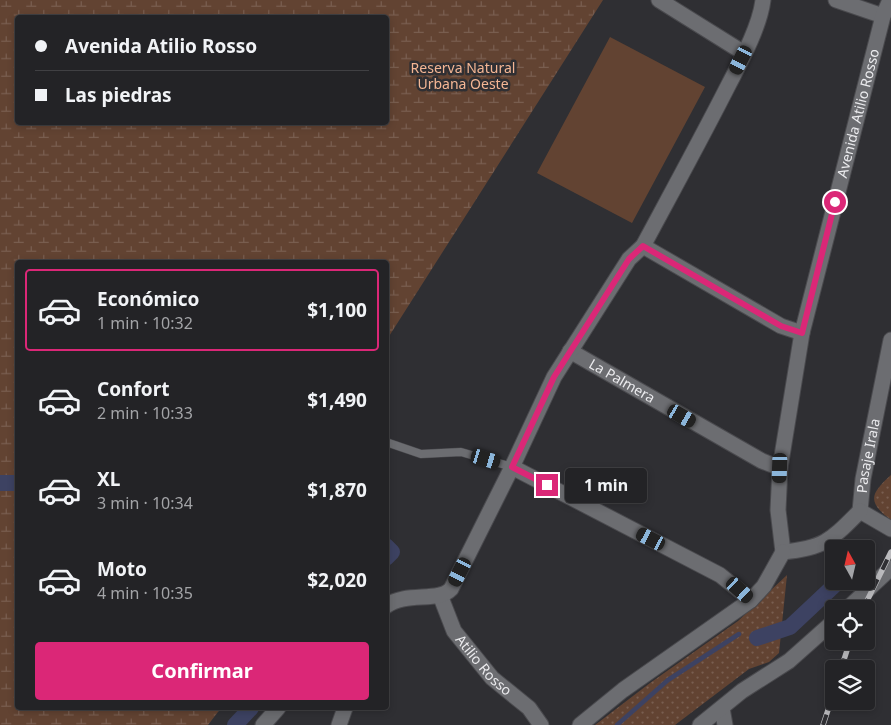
<!DOCTYPE html>
<html lang="es">
<meta charset="utf-8">
<style>
:root{--surface:#232326;--page:#2f2f32;--text:#f1f3f6;--muted:#a3a4a7;--line:#404043;--accent:#db2777}
body{margin:0;font-family:"Noto Sans",sans-serif;background:var(--page);color:var(--text);height:100vh;display:flex;flex-direction:column;font-size:19px;white-space:nowrap}
*{box-sizing:border-box;margin:0}
p{font-size:16px;color:var(--muted)}
.icon{flex:none;width:28px;height:28px;fill:none;stroke:currentColor;stroke-width:2;stroke-linecap:round;stroke-linejoin:round}
.map{position:relative;flex:1;overflow:hidden}
.sheet{position:absolute;left:15px;top:260px;width:374px;height:450px;display:flex;flex-direction:column;background:var(--surface);border-radius:5px;box-shadow:0 2px 8px #0003,0 0 0 1px var(--line)}
.sheet>*{flex:none}
.guide{position:absolute;left:15px;top:15px;width:374px;height:110px;border-radius:5px;box-shadow:0 2px 8px #0003,0 0 0 1px var(--line);display:grid;align-content:center;height:110px;padding:0 20px;background:var(--surface)}
.needle{width:32px;rotate:352deg}
.controls{position:absolute;left:825px;top:540px;display:grid;gap:10px}
.controls a{display:grid;place-items:center;width:50px;height:50px;border-radius:5px;background:var(--surface);box-shadow:0 2px 8px #0003,0 0 0 1px var(--line);font-size:25px}
.end{position:absolute;width:22px;height:22px;margin:-11px;border:6px solid #db2777;background:#fff;box-shadow:0 0 0 2px #fff}
.from{border-radius:50%}
.bubble{position:absolute;height:35px;border-radius:5px;background:var(--surface);box-shadow:0 2px 8px #0003,0 0 0 1px var(--line);font-size:16px;font-weight:700;line-height:35px;text-align:center}
.car{position:absolute;width:15px;height:30px;margin:-15px -8px;border-radius:6px;box-shadow:0 0 4px 1px #0007;background:linear-gradient(#222 24%,#8ab4d8 0 40%,#222 0 76%,#8ab4d8 0 86%,#222 0)}
.guide b{display:flex;align-items:center;gap:18px;height:48px;font-size:19px}
.guide b+b{border-top:1px solid var(--line)}
.guide i{width:12px;height:12px;background:var(--text)}
ul{padding:9px 0 0;list-style:none}
li{display:flex;align-items:center;gap:15px;height:82px;margin:0 10px 8px;padding:0 10px;border:2px solid transparent;border-radius:5px}
li div{flex:1}
li b{display:block;font-size:19px}
li em{font-style:normal;font-weight:700}
li.active{border-color:var(--accent)}
li>.icon{width:45px;height:45px;stroke-width:1.5}
.action{display:flex;gap:10px;margin-top:auto;padding:10px 20px}
.action a{flex:1;height:58px;border-radius:5px;background:var(--accent);color:#fff;font-size:20px;font-weight:700;line-height:58px;text-align:center}
.map>svg:first-child{display:block}
</style>
<div class="map">
<svg width="891" height="725" viewBox="0 0 891 725">
<defs>
<pattern id="green-dots" width="8" height="8" patternUnits="userSpaceOnUse" patternTransform="scale(1.25)"><rect width="8" height="8" fill="#624332"/><path d="M2 2h.1M6 6h.1" fill="none" stroke="#795e50" stroke-width="1.8" stroke-linecap="round"/></pattern>
<pattern id="wetland-marsh" width="20" height="14" patternUnits="userSpaceOnUse" patternTransform="scale(1.25)"><rect width="20" height="14" fill="#624332"/><path d="M1 5h8M5 5V1M11 12h8M15 12V8" fill="none" stroke="#795e50"/></pattern>
</defs>
<rect width="100%" height="100%" fill="#2f2f33"/>
<path fill="url(#green-dots)" d="M 891,475 L 891,520 C 867,502 870,494 891,475 Z
M 787,575 L 779,653 L 769,662 L 749,669 L 675,725 L 595,725 L 650,683 L 738,621 Z"/>
<path fill="url(#wetland-marsh)" fill-rule="evenodd" d="M 0,0 L 603,0 L 386,341 L 386,262 L 18,262 L 18,708 L 221,708 L 208,725 L 0,725 ZM 18,18 L 386,18 L 386,122 L 18,122 Z"/>
<path fill="#624332" d="M 610,37 L 705,87 L 632,223 L 537,173 Z"/>
<g fill="none" stroke-linecap="round" stroke-linejoin="round">
<path stroke="#3d4262" stroke-width="4.5" d="M 617,725 L 668,680 L 739,634"/>
<path stroke="#3d4262" stroke-width="16" d="M 0,483 L 18,483
M 386,546 L 392,552 L 386,558
M 757,638 L 790,627 L 839,581
M 235,725 L 251,708"/>
<g stroke="#4a4a4e" stroke-width="9">
<path id="service" d="M 386,442 L 421,454 L 461,452 L 512,467"/>
</g>
<g stroke="#4a4a4e" stroke-width="17">
<g id="minor">
<path d="M 659,0 L 744,53"/>
<path d="M 836,0 L 883,16"/>
<path d="M 643,246 L 781,326 L 802,333"/>
<path id="s1" d="M 570,351 L 762,461 L 780,468"/>
<path d="M 512,467 L 720,575 L 751,600"/>
<path id="s2" d="M 860,511 L 863,479 L 891,340"/>
<path d="M 860,511 L 891,529"/>
<path id="s3" d="M 783,552 L 778,510 L 780,468 L 802,333 L 883,16 L 890,0"/>
<path d="M 783,552 C 825,548 831,540 860,511"/>
<path id="s4" d="M 440,595 L 454,631 L 492,678 L 529,708 L 541,725"/>
<path d="M 386,606 C 407,591 438,603 451,589 L 512,467 L 554,377 L 629,259 L 643,246 C 672,192 701,139 729,84 C 741,61 760,26 763,0"/>
<path d="M 847,609 L 891,568"/>
<path d="M 722,708 L 725,725"/>
<path d="M 263,725 L 278,708"/>
<path d="M 339,725 L 345,708"/>
<path d="M 580,725 L 623,690 L 751,600 L 764,586 L 783,552"/>
<path d="M 700,725 L 742,691 L 789,661 L 834,621"/>
</g>
</g>
<use href="#service" stroke="#6c6d71" stroke-width="8"/>
<use href="#minor" stroke="#6c6d71" stroke-width="15"/>
<g stroke="#bcbcbf" stroke-width="5.5">
<path id="rail" d="M 863,609 L 891,552
M 841,669 L 850,641
M 823,725 L 834,692"/>
</g>
<use href="#rail" stroke="#2f2f33" stroke-width="4" stroke-dasharray="11" stroke-linecap="butt"/>
</g>
<g fill="none" stroke-linecap="round" stroke-linejoin="round">
<path stroke="#db2777" stroke-width="6" d="M 547,485 L 512,467 L 554,377 L 629,259 L 643,246 L 781,326 L 802,333 L 835,202"/>
</g>
<g text-anchor="middle" stroke-width="5" stroke-linejoin="round" paint-order="stroke">
<g font-size="14" fill="#f4b694" stroke="#2f2f33">
<text x="463" y="73">Reserva Natural<tspan x="463" dy="16">Urbana Oeste</tspan></text>
</g>
<g font-size="14" fill="#ebebee" stroke="#2f2f33">
<text dy="5" stroke="none"><textPath href="#s3" startOffset="448">Avenida Atilio Rosso</textPath></text>
<text dy="5" stroke="none"><textPath href="#s1" startOffset="60">La Palmera</textPath></text>
<text dy="5" stroke="none"><textPath href="#s2" startOffset="56">Pasaje Irala</textPath></text>
<text dy="5" stroke="none"><textPath href="#s4" startOffset="84">Atilio Rosso</textPath></text>
</g>
</g>
</svg>
<div class="controls">
<a><svg class="needle" viewBox="-14 -14 28 28"><path d="M0-13l5 13h-10z" fill="#e53935"/><path d="M0 13l5-13h-10z" fill="#a3a4a7"/></svg></a>
<a><svg class="icon" aria-label="locate" viewBox="0 0 24 24"><circle cx="12" cy="12" r="6"/><path d="M12 2v4M12 18v4M2 12h4M18 12h4"/></svg></a>
<a><svg class="icon" aria-label="layers" viewBox="0 0 24 24"><path d="M12 4l9 5-9 5-9-5zM3 14l9 5 9-5"/></svg></a>
</div>
<i class="end from" style="left:835px;top:202px"></i>
<i class="end" style="left:547px;top:485px"></i>
<div class="bubble" style="left:565px;top:468px;width:82px">1 min</div>
<i class="car" style="left:741px;top:60px;rotate:207deg"></i>
<i class="car" style="left:682px;top:416px;rotate:120deg"></i>
<i class="car" style="left:486px;top:459px;rotate:107deg"></i>
<i class="car" style="left:780px;top:468px;rotate:182deg"></i>
<i class="car" style="left:651px;top:539px;rotate:297deg"></i>
<i class="car" style="left:460px;top:572px;rotate:207deg"></i>
<i class="car" style="left:740px;top:590px;rotate:132deg"></i>
<div class="guide">
<b><i class="from"></i>Avenida Atilio Rosso</b>
<b><i></i>Las piedras</b>
</div>
<section class="sheet">
<ul>
<li class="active"><svg class="icon" aria-label="car" viewBox="0 0 24 24"><path d="M5 17H2v-5l4-1 3-4h7l3 4 3 1v5h-3M9 17h6M6 11h13"/><circle cx="7" cy="17" r="2"/><circle cx="17" cy="17" r="2"/></svg><div><b>Económico</b><p>1 min · 10:32</p></div><em>$1,100</em></li>
<li><svg class="icon" aria-label="car" viewBox="0 0 24 24"><path d="M5 17H2v-5l4-1 3-4h7l3 4 3 1v5h-3M9 17h6M6 11h13"/><circle cx="7" cy="17" r="2"/><circle cx="17" cy="17" r="2"/></svg><div><b>Confort</b><p>2 min · 10:33</p></div><em>$1,490</em></li>
<li><svg class="icon" aria-label="car" viewBox="0 0 24 24"><path d="M5 17H2v-5l4-1 3-4h7l3 4 3 1v5h-3M9 17h6M6 11h13"/><circle cx="7" cy="17" r="2"/><circle cx="17" cy="17" r="2"/></svg><div><b>XL</b><p>3 min · 10:34</p></div><em>$1,870</em></li>
<li><svg class="icon" aria-label="car" viewBox="0 0 24 24"><path d="M5 17H2v-5l4-1 3-4h7l3 4 3 1v5h-3M9 17h6M6 11h13"/><circle cx="7" cy="17" r="2"/><circle cx="17" cy="17" r="2"/></svg><div><b>Moto</b><p>4 min · 10:35</p></div><em>$2,020</em></li>
</ul>
<div class="action"><a>Confirmar</a></div>
</section>
</div>
